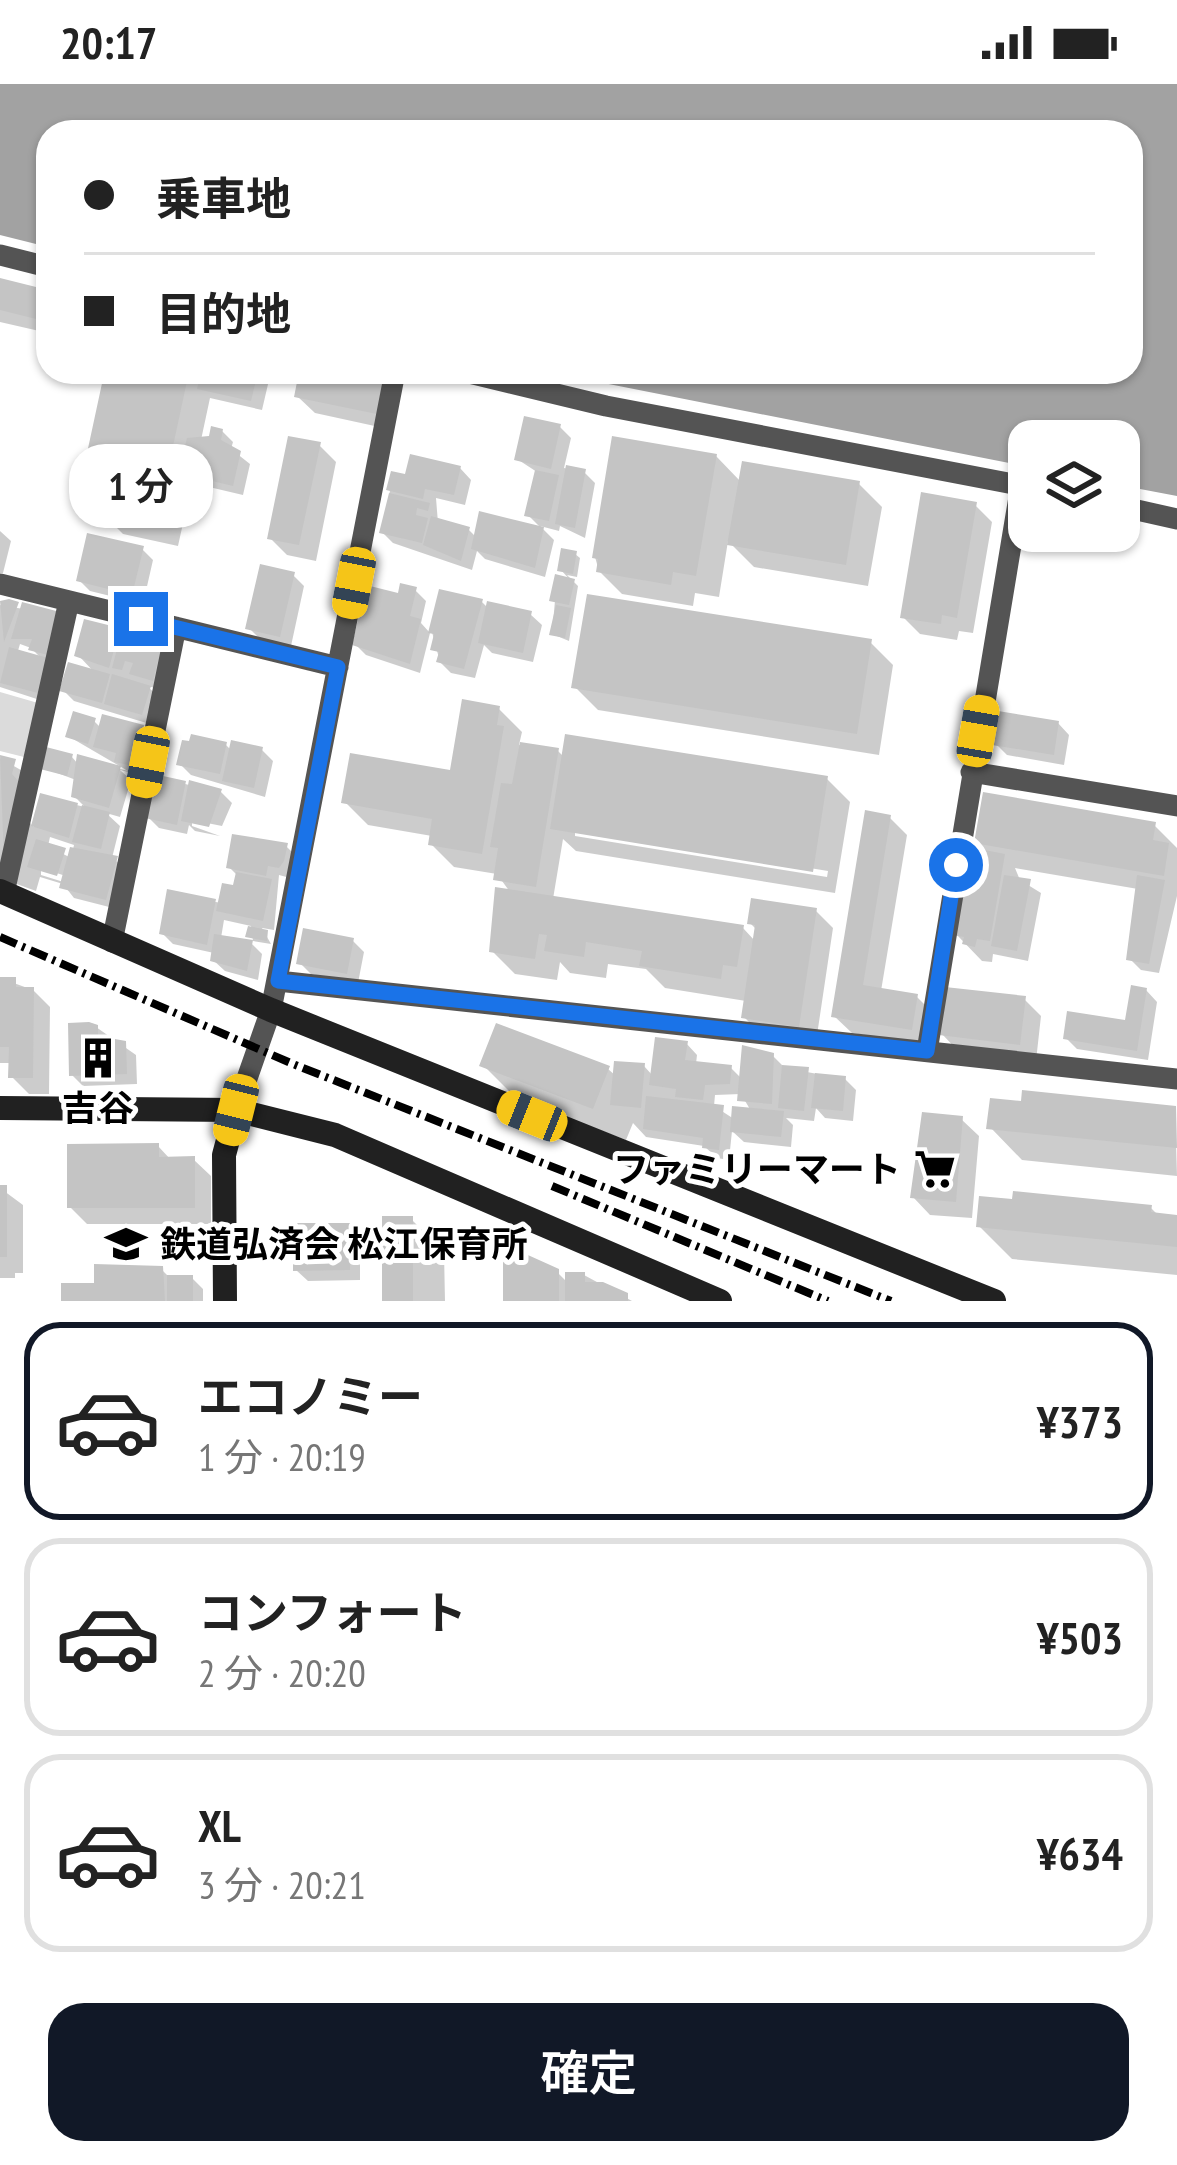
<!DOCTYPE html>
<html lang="ja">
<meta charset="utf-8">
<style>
:root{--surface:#fff;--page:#f6f6f6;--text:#222;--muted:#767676;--line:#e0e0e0;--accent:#111827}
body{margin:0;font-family:"PT Sans Narrow","Noto Sans JP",sans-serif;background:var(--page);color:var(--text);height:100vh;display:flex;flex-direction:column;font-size:45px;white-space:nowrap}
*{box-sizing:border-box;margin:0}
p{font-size:39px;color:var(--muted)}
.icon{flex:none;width:66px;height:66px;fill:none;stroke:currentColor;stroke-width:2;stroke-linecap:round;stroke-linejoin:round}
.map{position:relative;height:1217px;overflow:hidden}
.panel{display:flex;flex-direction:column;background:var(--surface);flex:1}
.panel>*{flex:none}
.guide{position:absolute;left:36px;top:36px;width:1107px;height:264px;border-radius:36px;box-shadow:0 3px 9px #0004;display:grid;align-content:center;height:264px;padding:0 48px;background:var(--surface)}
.buttons{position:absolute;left:1008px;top:336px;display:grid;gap:24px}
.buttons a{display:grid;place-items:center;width:132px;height:132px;border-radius:24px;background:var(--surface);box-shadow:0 3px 9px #0004;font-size:60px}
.end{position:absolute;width:54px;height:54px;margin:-27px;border:15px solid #1a73e8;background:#fff;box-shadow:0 0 0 6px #fff}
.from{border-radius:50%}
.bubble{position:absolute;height:84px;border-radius:36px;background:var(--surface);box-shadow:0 3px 9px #0004;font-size:39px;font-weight:600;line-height:84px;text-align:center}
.car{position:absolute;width:36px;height:72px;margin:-36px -18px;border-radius:15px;box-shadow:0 0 9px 3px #0007;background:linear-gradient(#f5c518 24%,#345 0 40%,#f5c518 0 76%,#345 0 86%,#f5c518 0)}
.guide b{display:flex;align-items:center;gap:42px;height:114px;font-size:45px}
.guide b+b{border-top:3px solid var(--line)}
.guide i{width:30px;height:30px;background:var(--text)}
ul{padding:21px 0 0;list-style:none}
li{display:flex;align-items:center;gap:36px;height:198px;margin:0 24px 18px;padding:0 24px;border:6px solid var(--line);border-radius:36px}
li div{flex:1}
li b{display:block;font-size:45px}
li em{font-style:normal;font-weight:600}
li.active{border-color:var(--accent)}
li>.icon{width:108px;height:108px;stroke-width:1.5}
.primary-button{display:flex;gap:24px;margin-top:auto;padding:24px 48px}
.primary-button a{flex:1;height:138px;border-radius:36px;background:var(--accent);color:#fff;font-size:48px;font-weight:600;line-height:138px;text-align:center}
.status{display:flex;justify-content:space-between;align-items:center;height:84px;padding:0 60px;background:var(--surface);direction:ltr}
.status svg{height:33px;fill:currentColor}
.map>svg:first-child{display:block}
</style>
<div class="status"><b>20:17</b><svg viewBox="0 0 49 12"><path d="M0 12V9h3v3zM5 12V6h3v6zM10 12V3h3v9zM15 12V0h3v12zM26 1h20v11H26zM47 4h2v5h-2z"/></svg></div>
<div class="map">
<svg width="1177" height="1217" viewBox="0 0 1177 1217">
<rect width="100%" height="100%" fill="#fff"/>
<path fill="#dbdbdb" d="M 0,608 L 38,619 L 24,673 L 0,667 Z"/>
<path fill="#a2a2a2" d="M 0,0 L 1177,0 L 1177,412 L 1119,401 L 1119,357 L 1029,357 L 1029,383 L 548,288 L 1131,288 L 1131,48 L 48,48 L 48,163 L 0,151 Z"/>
<path fill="#0003" fill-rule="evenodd" d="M 0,198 L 48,209 L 48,249 L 0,238 Z
M 131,288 L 261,288 L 269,296 L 262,326 L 210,314 L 201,356 L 222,347 L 233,358 L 231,365 L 250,380 L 243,411 L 192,399 L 178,462 L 123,450 L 100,427 L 103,415 L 84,396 Z
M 302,288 L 384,293 L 393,346 L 315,329 L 297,312 Z
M 560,343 L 571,354 L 564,384 L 584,388 L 595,399 L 585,454 L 560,442 L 559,447 L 540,442 L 554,456 L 545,493 L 485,475 L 477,467 L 472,486 L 393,459 L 382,448 L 393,391 L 407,394 L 460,384 L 471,396 L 465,421 L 436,414 L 438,439 L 469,446 L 476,453 L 542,445 L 528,431 L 537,388 L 517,375 Z
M 319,361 L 336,378 L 316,477 L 287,471 L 270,454 Z
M 716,372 L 741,398 L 859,400 L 882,423 L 868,502 L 754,483 L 728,457 L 719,513 L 695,509 L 693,522 L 622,510 L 599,487 L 595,473 Z
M 975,421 L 992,438 L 973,549 L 959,547 L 957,556 L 920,550 L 903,533 Z
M 0,447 L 11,457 L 3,489 L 0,489 Z
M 142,465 L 153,476 L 143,520 L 90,507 L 79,496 Z
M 575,470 L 580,474 L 577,493 L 567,491 L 578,502 L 569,557 L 552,550 L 557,494 L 571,497 L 561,486 Z
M 293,491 L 304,502 L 291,562 L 260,555 L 249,544 Z
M 415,506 L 426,517 L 421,539 L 430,549 L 420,589 L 366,571 L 355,560 L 400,513 Z
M 482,518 L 488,524 L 530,530 L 542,541 L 533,578 L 492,569 L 484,561 L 475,594 L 451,589 L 440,578 L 432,548 Z
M 0,521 L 59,531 L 49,619 L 0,603 ZM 20,560 L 31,564 L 43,576 L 17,570 Z
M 118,547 L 154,558 L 165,569 L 163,606 L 147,602 L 161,615 L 153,641 L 74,617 L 63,606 L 95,589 L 78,571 Z
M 870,558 L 893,581 L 879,671 L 598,626 L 575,603 Z
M 499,625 L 522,648 L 519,661 L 558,667 L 564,673 L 827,695 L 850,718 L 835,809 L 576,767 L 563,755 L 553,815 L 743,844 L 755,857 L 757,846 L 750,839 L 816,827 L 833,844 L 816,958 L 761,950 L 744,933 L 746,917 L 665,904 L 646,885 L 608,880 L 606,894 L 570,889 L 560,878 L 557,896 L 515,890 L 492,867 L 510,808 L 497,790 L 454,783 L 431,760 L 432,752 L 368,741 L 345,718 L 453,689 ZM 575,746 L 828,787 L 827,793 L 575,752 Z
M 94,637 L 101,644 L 142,644 L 153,655 L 144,692 L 120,686 L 131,696 L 120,733 L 106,729 L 120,742 L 112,774 L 128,786 L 117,825 L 74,814 L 63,800 L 40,793 L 36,807 L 0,794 L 0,674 L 26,689 L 17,726 L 34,743 L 42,713 L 85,723 L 74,712 L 76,696 L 44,684 L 72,673 L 78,680 L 79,674 L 128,687 L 68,652 ZM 50,753 L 74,761 L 71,774 L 48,762 ZM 41,784 L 72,794 L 70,800 L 41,791 Z
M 1058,639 L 1069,651 L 1064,681 L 1007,671 L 996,660 Z
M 226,661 L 232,667 L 262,666 L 273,677 L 265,713 L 191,691 L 180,680 Z
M 185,700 L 221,708 L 232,719 L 222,742 L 192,736 L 192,742 L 220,752 L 195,747 L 189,741 L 187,750 L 159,744 L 148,733 Z
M 889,733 L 907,751 L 881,907 L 917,913 L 934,930 L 928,961 L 852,949 L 834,932 Z
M 1154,741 L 1177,764 L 1177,812 L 1159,889 L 1141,886 L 1129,874 L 1138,805 L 1015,784 L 1020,796 L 1041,809 L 1028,877 L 993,870 L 992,878 L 982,877 L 956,850 L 989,770 L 977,758 Z
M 286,762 L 297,773 L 290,794 L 279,791 L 274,846 L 262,844 L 271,860 L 253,857 L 251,842 L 224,836 L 221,854 L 251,859 L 262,870 L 258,896 L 225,887 L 213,876 L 214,869 L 173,860 L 162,849 L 170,809 L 221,819 L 236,804 L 238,792 L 229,783 Z
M 353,857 L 364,868 L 358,899 L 311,890 L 300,879 Z
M 0,894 L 33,906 L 50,923 L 49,1010 L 29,1010 L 11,992 L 12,979 L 0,979 Z
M 1146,906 L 1157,918 L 1148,976 L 1077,965 L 1066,954 L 1128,939 Z
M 1024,915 L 1041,932 L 1036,977 L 959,968 L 942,950 Z
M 96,943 L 136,971 L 137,1000 L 83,1002 L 72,991 Z
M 686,959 L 697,971 L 696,980 L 731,984 L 742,995 L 772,971 L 785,984 L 845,995 L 856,1006 L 853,1037 L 825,1034 L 816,1024 L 814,1037 L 786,1034 L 793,1041 L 791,1063 L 744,1058 L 732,1047 L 729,1076 L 717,1074 L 704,1062 L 646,1053 L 633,1039 L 626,1056 L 516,1014 L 483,981 L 608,985 L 616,992 L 644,982 L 653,992 ZM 741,1010 L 751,1027 L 734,1035 L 714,1022 L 715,1011 Z
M 1175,1025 L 1177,1092 L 1022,1076 L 990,1043 Z
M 961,1035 L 979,1052 L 972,1134 L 930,1131 L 913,1113 Z
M 158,1062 L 171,1076 L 193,1075 L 211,1092 L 211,1140 L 87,1140 L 70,1123 Z
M 0,1104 L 23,1121 L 23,1189 L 15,1189 L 15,1194 L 0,1194 Z
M 1150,1123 L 1159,1132 L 1177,1134 L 1177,1191 L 1012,1175 L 979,1142 Z
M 411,1135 L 444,1168 L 445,1217 L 385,1217 Z
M 349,1142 L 360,1153 L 360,1196 L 308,1197 L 296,1186 Z
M 161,1185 L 170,1194 L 192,1194 L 203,1205 L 203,1217 L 64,1217 Z
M 557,1188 L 568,1199 L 584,1191 L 632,1217 L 507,1217 Z"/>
<path fill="#c4c4c4" d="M 0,194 L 48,206 L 48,238 L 0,226 Z
M 128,288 L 189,288 L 156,441 L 97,428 L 102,402 L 81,397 L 104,290 L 126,295 Z
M 201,288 L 258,288 L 251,317 L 197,305 Z
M 299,288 L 385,291 L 377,330 L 294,313 Z
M 524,332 L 561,340 L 551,385 L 514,376 Z
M 211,342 L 223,345 L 221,356 L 241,367 L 233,402 L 179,389 L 187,354 L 209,352 Z
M 288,352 L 321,358 L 299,461 L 267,455 Z
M 612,352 L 717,370 L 696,492 L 673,488 L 671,501 L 596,488 L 598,475 L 592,474 Z
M 410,370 L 461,382 L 454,411 L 425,405 L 423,415 L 386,406 L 391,387 L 405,390 Z
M 742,377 L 860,397 L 846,481 L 727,461 Z
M 566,381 L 586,385 L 575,444 L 555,440 Z
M 535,386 L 559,391 L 549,437 L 524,432 Z
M 921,408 L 977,418 L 957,534 L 942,531 L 941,540 L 900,534 Z
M 389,409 L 430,419 L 428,427 L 417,424 L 416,431 L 428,434 L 422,459 L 379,449 Z
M 479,427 L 544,443 L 535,484 L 471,465 Z
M 431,432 L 470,443 L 461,477 L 423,461 Z
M 87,449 L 144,462 L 132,511 L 76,497 Z
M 561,464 L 577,467 L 573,490 L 557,487 Z
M 260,480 L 295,488 L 280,553 L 245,545 Z
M 555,490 L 575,495 L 569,521 L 549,517 Z
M 400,499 L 417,503 L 410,532 L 421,535 L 410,580 L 352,561 L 366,501 L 398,509 Z
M 439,505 L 483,515 L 464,585 L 436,578 L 439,568 L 430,566 L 434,550 L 428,549 Z
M 587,510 L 872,555 L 857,650 L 571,604 Z
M 9,515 L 19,518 L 4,558 L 0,517 Z
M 487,517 L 532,527 L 523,569 L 478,559 Z
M 22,518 L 60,528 L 48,571 L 28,566 L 32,555 L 11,555 Z
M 556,521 L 571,524 L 565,554 L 549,551 Z
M 84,535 L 120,544 L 109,584 L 74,572 Z
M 122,546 L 156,555 L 154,563 L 161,565 L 153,597 L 129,590 L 133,579 L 125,577 L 122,586 L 112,584 Z
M 9,563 L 48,574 L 38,609 L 0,599 Z
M 68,578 L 110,590 L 102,619 L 59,607 Z
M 112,590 L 151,602 L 142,631 L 104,620 Z
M 462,615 L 500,622 L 497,641 L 504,642 L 482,770 L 428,761 L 432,735 L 341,719 L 350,669 L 450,686 Z
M 73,627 L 96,634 L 88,660 L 65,653 Z
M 998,627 L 1059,637 L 1054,671 L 992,661 Z
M 102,630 L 144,641 L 133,682 L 114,678 L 116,669 L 93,663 Z
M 191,650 L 227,658 L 220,690 L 176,681 L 182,656 L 189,657 Z
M 565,650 L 828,692 L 813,788 L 550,745 Z
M 231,656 L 263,663 L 254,704 L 222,697 Z
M 520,658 L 559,664 L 536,803 L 493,796 L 498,764 L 490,763 L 501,699 L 512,700 Z
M 46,663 L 73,670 L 67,692 L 40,685 Z
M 77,670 L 121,682 L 109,724 L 71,713 Z
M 0,671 L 16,675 L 12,690 L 21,700 L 4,777 Z
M 163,692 L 186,697 L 177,741 L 145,734 L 152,701 L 160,703 Z
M 189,696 L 222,705 L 209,743 L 181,737 Z
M 983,708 L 1156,738 L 1153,756 L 1169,759 L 1164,792 L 974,759 Z
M 40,709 L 78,719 L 69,754 L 31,742 Z
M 82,721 L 110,728 L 101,765 L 72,758 Z
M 865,726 L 891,731 L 863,901 L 918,910 L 912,946 L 831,933 Z
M 232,750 L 288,759 L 284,777 L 279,784 L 268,782 L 266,792 L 226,784 Z
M 36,755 L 66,764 L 57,792 L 27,783 Z
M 70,763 L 118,772 L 106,816 L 59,804 Z
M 969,763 L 1005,770 L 990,857 L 977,855 L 975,863 L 962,860 L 964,853 L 953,851 Z
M 236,788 L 272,795 L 263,837 L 216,827 L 222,799 L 233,801 Z
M 1004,791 L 1031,795 L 1017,867 L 991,862 Z
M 1137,791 L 1165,796 L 1149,880 L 1126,876 Z
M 495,803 L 744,841 L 737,883 L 723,881 L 721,895 L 639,882 L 642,867 L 586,858 L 584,873 L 544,867 L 547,851 L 539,850 L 535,875 L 489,868 Z
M 167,805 L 216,815 L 207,861 L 159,850 Z
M 751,814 L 817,824 L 799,943 L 741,934 L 755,841 L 747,840 Z
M 248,842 L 268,846 L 267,857 L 245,853 Z
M 303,844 L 354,854 L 347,890 L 296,880 Z
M 214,850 L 253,856 L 247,887 L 210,877 Z
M 0,893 L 16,893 L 16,903 L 34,903 L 33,994 L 8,994 L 9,963 L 0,963 Z
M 1131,901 L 1147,904 L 1137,967 L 1063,955 L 1067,927 L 1125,936 Z
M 945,903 L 1026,912 L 1020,961 L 939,951 Z
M 89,938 L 98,941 L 98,952 L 126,957 L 127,990 L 69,992 L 68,939 Z
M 496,939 L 610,982 L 593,1025 L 479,982 Z
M 655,953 L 688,957 L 685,976 L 732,981 L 730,1000 L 705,1001 L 703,1016 L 675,1013 L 676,1005 L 649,1001 Z
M 742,961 L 774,969 L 772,1020 L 737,1017 Z
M 614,977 L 645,979 L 641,1024 L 610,1021 Z
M 782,981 L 809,983 L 804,1027 L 778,1024 Z
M 815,989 L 846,992 L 843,1027 L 811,1024 Z
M 1022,1006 L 1176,1022 L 1177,1064 L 986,1045 L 990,1014 L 1021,1017 Z
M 646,1012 L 724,1021 L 719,1066 L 702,1064 L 703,1054 L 643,1045 Z
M 732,1022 L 784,1027 L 781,1053 L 730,1048 Z
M 922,1028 L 963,1032 L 956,1118 L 910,1114 Z
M 159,1059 L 159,1073 L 195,1072 L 195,1124 L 67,1124 L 67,1060 Z
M 0,1101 L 7,1101 L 7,1173 L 0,1173 Z
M 1013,1107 L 1152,1121 L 1151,1128 L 1177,1131 L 1177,1163 L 976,1143 L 979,1112 L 1012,1115 Z
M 382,1132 L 413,1132 L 413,1217 L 382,1217 Z
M 293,1139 L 350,1139 L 350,1186 L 293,1187 Z
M 503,1167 L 519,1167 L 559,1185 L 559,1217 L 503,1217 Z
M 94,1180 L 163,1182 L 165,1217 L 61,1217 L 61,1199 L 94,1199 Z
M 565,1188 L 585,1188 L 585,1198 L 603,1198 L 628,1209 L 628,1217 L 565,1217 Z
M 167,1191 L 193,1191 L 193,1217 L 167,1217 Z"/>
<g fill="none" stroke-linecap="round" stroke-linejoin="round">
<path stroke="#545454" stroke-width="21" d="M 0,171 L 48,183
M 465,288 L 606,322 L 1029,403
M 1119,422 L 1177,435
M 0,500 L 338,583
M 971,688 L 1177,722
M 4,809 L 69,517
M 112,858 L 176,543
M 278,897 L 1177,995
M 927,967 L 1021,401
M 236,1026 L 271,926 L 395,288"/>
<path stroke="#212121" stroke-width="24" d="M 0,807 L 271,926 L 994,1217
M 0,1024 L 236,1026 L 335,1051 L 720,1217
M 225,1217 L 224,1071 L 236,1026"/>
<path stroke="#000" stroke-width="8" stroke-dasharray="18 6 3 6" stroke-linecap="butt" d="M 0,853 L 293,980 L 891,1217
M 552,1102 L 828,1217"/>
</g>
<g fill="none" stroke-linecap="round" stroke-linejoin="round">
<path stroke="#1a73e8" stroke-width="15" d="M 141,535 L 338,583 L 278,897 L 927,967 L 956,781"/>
</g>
<defs>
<g id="building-bare" transform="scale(3.24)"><path d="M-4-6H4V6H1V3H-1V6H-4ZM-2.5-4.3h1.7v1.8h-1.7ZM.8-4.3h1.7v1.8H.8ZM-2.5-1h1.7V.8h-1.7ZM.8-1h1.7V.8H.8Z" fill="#000" stroke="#fff" stroke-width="2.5" paint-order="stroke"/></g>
<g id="supermarket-bare" transform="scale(3.24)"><path d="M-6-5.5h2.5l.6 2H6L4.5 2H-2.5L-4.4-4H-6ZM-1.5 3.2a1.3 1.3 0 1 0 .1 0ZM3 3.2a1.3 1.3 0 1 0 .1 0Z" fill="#000" stroke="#fff" stroke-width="2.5" paint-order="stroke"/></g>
<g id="school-bare" transform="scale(3.24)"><path d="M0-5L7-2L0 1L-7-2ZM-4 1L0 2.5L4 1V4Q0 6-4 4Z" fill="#000" stroke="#fff" stroke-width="2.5" paint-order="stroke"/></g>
</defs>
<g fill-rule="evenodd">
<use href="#building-bare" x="98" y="974"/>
<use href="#supermarket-bare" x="935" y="1085"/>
<use href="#school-bare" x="126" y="1160"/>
</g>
<g text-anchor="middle" stroke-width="10" stroke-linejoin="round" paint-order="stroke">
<g font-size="36" font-weight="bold" fill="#000" stroke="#fff">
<text x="98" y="1037">吉谷</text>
<text x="901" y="1098" text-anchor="end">ファミリーマート</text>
<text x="160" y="1173" text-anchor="start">鉄道弘済会 松江保育所</text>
</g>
</g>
</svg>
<div class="buttons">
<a><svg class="icon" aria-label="layers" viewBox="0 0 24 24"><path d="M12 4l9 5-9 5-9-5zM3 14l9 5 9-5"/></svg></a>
</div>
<i class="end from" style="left:956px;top:781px"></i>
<i class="end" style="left:141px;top:535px"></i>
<div class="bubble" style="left:69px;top:360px;width:144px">1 分</div>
<i class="car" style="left:354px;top:499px;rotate:191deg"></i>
<i class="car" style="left:978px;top:647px;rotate:10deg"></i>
<i class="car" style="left:148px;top:678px;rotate:191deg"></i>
<i class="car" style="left:236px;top:1026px;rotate:194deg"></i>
<i class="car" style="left:532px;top:1032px;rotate:292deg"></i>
<div class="guide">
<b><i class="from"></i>乗車地</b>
<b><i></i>目的地</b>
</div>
</div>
<section class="panel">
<ul>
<li class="active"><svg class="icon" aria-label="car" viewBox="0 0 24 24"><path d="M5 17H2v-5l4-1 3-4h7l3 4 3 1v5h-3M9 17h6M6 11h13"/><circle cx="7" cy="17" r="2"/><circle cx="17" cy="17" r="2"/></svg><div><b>エコノミー</b><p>1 分 · 20:19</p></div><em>¥373</em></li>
<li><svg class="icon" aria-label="car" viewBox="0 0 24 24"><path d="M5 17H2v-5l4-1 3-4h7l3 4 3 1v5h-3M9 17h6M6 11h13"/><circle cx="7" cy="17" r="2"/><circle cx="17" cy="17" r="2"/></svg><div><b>コンフォート</b><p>2 分 · 20:20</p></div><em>¥503</em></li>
<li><svg class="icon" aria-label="car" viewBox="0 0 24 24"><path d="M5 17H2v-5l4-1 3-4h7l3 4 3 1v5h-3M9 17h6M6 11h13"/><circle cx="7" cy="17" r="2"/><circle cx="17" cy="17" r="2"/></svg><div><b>XL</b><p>3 分 · 20:21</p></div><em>¥634</em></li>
</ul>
<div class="primary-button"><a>確定</a></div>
</section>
